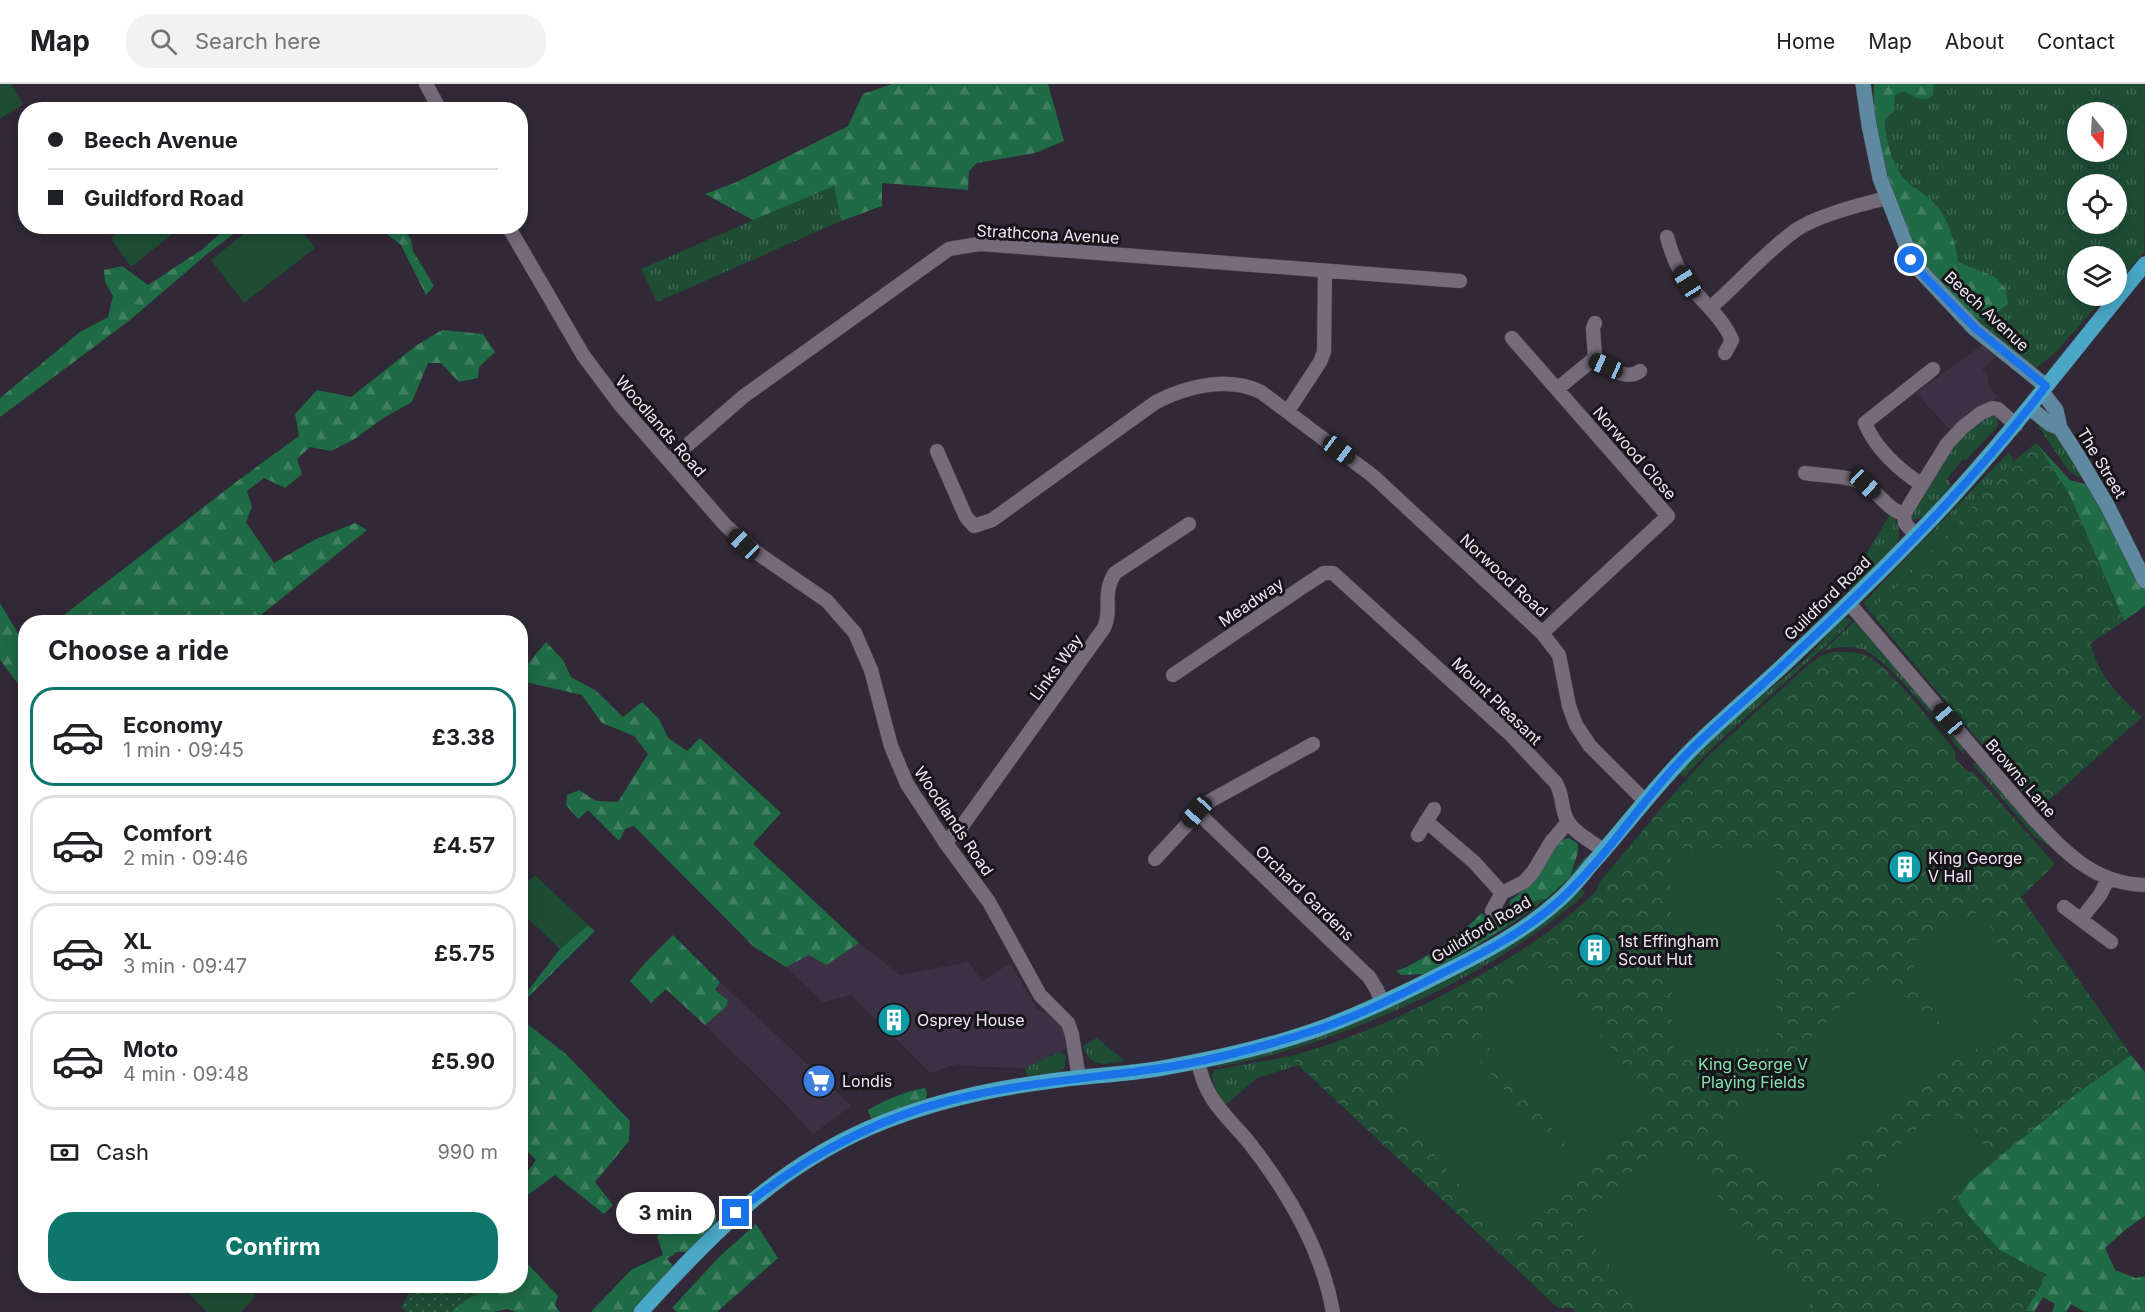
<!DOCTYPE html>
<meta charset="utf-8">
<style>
:root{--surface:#fff;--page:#f2f2f2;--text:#202124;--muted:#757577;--line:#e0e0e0;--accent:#0f766e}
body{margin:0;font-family:Inter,sans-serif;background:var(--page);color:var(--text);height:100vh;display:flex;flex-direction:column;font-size:22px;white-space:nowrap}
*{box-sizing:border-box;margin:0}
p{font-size:20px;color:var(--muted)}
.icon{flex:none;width:33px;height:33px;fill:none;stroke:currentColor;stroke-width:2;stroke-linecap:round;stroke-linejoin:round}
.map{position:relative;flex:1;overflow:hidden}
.side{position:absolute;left:18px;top:531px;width:510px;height:678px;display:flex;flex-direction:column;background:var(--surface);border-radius:24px;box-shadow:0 3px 15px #0003}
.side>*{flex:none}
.guide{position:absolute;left:18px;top:18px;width:510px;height:132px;border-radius:24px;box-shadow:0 3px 15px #0003;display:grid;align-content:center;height:132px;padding:0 30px;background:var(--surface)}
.needle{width:39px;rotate:162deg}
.controls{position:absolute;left:2067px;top:18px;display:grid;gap:12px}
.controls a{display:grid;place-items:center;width:60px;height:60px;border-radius:50%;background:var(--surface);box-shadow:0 3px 15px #0003;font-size:30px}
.end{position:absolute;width:27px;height:27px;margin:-14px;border:8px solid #1a73e8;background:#fff;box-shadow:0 0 0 3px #fff}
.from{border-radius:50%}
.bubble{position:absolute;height:42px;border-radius:21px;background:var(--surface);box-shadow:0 3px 15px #0003;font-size:20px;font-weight:700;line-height:42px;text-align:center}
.car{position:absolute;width:18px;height:36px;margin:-18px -9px;border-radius:8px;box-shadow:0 0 4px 2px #0007;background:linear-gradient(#222 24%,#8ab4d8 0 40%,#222 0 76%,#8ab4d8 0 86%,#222 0)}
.guide b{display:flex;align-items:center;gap:21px;height:57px;font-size:22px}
.guide b+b{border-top:2px solid var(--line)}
.guide i{width:15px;height:15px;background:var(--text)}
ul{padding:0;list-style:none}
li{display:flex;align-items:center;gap:18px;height:99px;margin:0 12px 9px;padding:0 18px;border:3px solid var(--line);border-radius:24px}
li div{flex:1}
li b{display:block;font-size:22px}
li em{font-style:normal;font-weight:700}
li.current{border-color:var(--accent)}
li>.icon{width:54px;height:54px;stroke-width:1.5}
h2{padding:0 30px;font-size:27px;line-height:72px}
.pay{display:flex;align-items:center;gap:15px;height:66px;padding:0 30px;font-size:22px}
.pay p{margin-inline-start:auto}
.cta{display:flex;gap:12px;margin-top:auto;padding:12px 30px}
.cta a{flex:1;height:69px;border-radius:24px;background:var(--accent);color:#fff;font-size:24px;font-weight:700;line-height:69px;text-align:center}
header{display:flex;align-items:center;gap:36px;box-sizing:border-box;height:84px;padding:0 30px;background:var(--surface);border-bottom:2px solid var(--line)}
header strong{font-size:28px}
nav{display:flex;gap:33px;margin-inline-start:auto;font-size:21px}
.search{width:420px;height:54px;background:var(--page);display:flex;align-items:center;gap:15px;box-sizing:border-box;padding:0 21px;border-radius:24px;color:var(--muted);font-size:22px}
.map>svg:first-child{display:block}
</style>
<header>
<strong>Map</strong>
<div class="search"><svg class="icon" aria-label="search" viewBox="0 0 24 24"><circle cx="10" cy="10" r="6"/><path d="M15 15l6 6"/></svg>Search here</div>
<nav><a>Home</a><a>Map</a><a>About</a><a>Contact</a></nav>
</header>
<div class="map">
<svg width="2145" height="1228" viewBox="0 0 2145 1228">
<defs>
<pattern id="grass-tufts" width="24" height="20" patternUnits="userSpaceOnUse" patternTransform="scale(1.5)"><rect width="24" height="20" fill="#1e4d34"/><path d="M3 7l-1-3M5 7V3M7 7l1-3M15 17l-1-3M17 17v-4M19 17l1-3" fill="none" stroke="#3f6752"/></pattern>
<pattern id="forest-firs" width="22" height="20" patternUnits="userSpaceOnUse" patternTransform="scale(1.5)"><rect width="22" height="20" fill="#1f6b45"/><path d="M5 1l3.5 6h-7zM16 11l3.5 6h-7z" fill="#408060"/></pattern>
<pattern id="park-crowns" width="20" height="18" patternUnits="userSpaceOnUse" patternTransform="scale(1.5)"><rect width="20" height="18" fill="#1e4d34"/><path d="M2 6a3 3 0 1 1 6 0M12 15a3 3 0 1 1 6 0" fill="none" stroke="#3f6752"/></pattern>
<pattern id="garden-dots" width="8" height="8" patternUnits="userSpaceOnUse" patternTransform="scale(1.5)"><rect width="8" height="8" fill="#1e4d34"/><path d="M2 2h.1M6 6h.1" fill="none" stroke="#3f6752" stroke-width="1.8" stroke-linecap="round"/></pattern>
</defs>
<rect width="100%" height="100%" fill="#312937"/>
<path fill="#3d3145" d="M 1984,260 L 1996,273 L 1982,286 L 1989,293 L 1987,295 L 1988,299 L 1996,312 L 1999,312 L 1951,347 L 1916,309 Z
M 859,859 L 900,891 L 969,878 L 982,898 L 1010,879 L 1037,925 L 1056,933 L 1063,943 L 1066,964 L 1025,984 L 980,983 L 957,980 L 930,989 L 851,911 L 823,918 L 786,883 L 809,871 L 826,881 Z
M 720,898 L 819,991 L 851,1022 L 813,1050 L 787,1022 L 705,941 L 726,923 L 728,916 L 715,906 Z"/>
<path fill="url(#grass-tufts)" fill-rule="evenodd" d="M 1874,0 L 2145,0 L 2144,168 L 2117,199 L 2116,172 L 2078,172 L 2078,212 L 2106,212 L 2055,269 L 2035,285 L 2001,261 L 1929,191 L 1873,12 ZM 2078,28 L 2116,28 L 2116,68 L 2078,68 ZM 2078,100 L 2116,100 L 2116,140 L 2078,140 Z
M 834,101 L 841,137 L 657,218 L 641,185 Z
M 1993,332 L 1997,334 L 1998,342 L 1966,376 L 1963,375 L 1947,395 L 1951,401 L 1925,432 L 1913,436 L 1911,432 C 1921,399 1961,345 1993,332 Z
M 2038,342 L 2045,343 L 2053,347 L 2085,395 L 2074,391 L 2068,386 Z
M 2009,368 L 2014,377 L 1908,493 L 1869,527 L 1864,518 Z
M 1890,430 C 1901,442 1902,452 1893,466 L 1851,506 L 1846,505 Z
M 1847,534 L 1852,536 L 1840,549 L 1720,656 L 1684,693 L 1678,688 L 1736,633 L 1806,575 L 1841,536 Z
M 1856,536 L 1964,662 L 1964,670 C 1944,647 1889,575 1864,566 C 1850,561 1837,563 1823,567 Z
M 1975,679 L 1979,679 L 2055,766 L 2034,752 L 1973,680 Z
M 1587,771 L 1586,778 C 1551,815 1512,842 1467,867 C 1503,844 1535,817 1570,793 L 1573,787 Z
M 1582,805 L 1585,810 C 1525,863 1457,901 1383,932 C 1325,956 1279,972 1217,983 L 1222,979 L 1332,947 Z
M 1097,954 L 1125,977 C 1104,980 1091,985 1083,962 Z
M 1059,968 L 1066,972 L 1064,985 L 1059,988 L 1027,992 L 1025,984 Z
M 1291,972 L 1298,981 L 1257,994 L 1224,1022 L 1218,1014 L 1212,991 L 1215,986 Z"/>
<path fill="url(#forest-firs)" d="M 892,0 L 1048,0 L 1064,57 L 1035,69 L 977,79 L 969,87 L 968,106 L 882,99 L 882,122 L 841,137 L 834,102 L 753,136 L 705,110 L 737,98 L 848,42 L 863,10 Z
M 1874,0 L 1934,0 L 1933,11 C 1922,20 1914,12 1903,7 L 1895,11 L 1894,27 L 1884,36 C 1886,54 1891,78 1902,92 C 1910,103 1922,107 1931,116 C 1948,132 1955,156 1958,178 L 1995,193 L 2006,205 L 2008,220 L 1991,233 L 1973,236 L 1943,207 L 1915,170 L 1890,106 L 1874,37 Z
M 227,143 L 243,143 L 207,170 L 130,236 L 0,333 L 0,314 L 80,248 L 108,233 L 113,212 L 105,198 L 104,186 L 122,182 L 148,201 L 203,165 Z
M 382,143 L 402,143 L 411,155 L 413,167 L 434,202 L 426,211 L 401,161 L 388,151 Z
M 442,246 L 483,250 L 495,268 L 479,283 L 478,294 L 459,298 L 441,279 L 428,279 L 412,318 L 385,333 L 353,356 L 331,367 L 310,363 L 297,375 L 302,390 L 285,404 L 264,394 L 247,407 L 252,423 L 246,438 L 274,479 L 316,455 L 355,439 L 367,446 L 252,538 L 55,538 L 236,398 L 299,352 L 295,330 L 317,306 L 351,313 L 417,261 Z
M 2036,359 L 2070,396 L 2088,401 L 2145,505 L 2145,522 L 2124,537 L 2070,412 Z
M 0,519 L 25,561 L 25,609 L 0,576 Z
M 546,558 L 563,576 L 571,593 L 595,606 L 623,633 L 642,618 L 659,635 L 668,654 L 687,667 L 700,654 L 781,729 L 753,760 L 859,859 L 826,881 L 809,871 L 786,883 L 754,863 L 634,742 L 625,745 L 619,757 L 588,726 L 578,735 L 566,721 L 567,711 L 579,706 L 596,717 L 618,718 L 648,670 L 634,652 L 602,639 L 582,611 L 521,597 L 521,588 Z
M 1569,754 L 1578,760 L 1578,768 L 1570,793 L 1546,815 L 1537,816 L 1502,845 L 1467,867 L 1425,890 L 1401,891 L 1396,887 C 1417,881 1468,846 1481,829 L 1487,833 L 1504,831 L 1510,826 L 1510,817 L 1534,798 L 1558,757 Z
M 588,841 L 595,847 L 521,920 L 520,917 L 560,865 Z
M 673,851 L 720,898 L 715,906 L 728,916 L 726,923 L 705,941 L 666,905 L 651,919 L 630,897 L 645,879 Z
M 521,935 L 566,970 L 630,1037 L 629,1057 L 595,1098 L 613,1121 L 604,1130 L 555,1091 L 521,1116 L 521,1097 L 536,1076 L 521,1061 Z
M 2131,971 L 2145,988 L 2145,1132 L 2125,1146 L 2105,1164 L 2115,1186 L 2136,1194 L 2145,1192 L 2145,1228 L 2089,1228 L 2083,1227 L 2071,1220 L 2066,1228 L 2052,1228 L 2055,1220 L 2043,1213 L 2034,1228 L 2025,1227 L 2047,1191 L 1999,1166 L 1966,1129 L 1957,1114 L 1969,1098 L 2077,1009 Z
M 925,1004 L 927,1008 L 926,1016 L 876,1034 L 871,1034 L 868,1026 C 885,1016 905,1007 925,1004 Z
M 689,1122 L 708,1123 L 716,1131 L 716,1138 L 687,1168 L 677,1168 L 667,1175 L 673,1182 L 633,1228 L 591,1228 L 631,1186 L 663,1171 L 657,1152 L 667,1140 Z
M 756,1140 L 778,1174 L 717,1228 L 677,1228 L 672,1224 L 719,1173 Z
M 521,1173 L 558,1212 L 555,1221 L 560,1228 L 516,1228 L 507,1225 L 493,1228 L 452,1228 C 462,1216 482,1205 496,1202 C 503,1200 513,1202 520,1202 Z"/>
<path fill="url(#park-crowns)" d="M 2036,359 L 2070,412 L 2124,537 L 2091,559 C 2096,590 2120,613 2142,633 L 2038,726 L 1869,527 L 1908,493 L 2014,377 Z
M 1832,568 C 1843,568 1854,567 1865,571 C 1890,582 1936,644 1955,667 L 1955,674 L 1966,687 L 1973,688 L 2055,780 L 2021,813 L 2131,971 L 2077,1009 L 1969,1098 L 1957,1113 L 1966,1129 L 1999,1166 L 2047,1191 L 2025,1228 L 1576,1228 L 1572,1224 L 1558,1224 L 1298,981 L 1291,972 C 1353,955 1409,930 1465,899 C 1513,873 1557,846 1596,807 L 1599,799 L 1668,716 L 1708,672 L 1806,583 L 1819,573 Z"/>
<path fill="url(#garden-dots)" d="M 409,1202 L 494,1202 L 494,1203 C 479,1210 463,1215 452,1228 L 406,1228 L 401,1223 L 411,1204 Z"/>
<path fill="#1e4d34" d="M 0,0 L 11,0 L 23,20 L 0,35 Z
M 254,142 L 299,143 L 315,164 L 244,219 L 211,176 Z
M 127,143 L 127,142 L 181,143 L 131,183 L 111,154 Z
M 1775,763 L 1777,965 L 1673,967 L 1670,765 Z
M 535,791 L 588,841 L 560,865 L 521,828 L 521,804 Z
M 1983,826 L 2034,938 L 1956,974 L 1904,862 Z
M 1546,881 L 1659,1025 L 1583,1084 L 1471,939 Z
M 1875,890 L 1949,965 L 1794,1117 L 1720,1041 Z
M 1461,955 L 1578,1092 L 1505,1154 L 1388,1017 Z
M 1944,1019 L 1960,1036 L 1964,1033 L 1977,1047 L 1974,1050 L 1989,1067 L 1916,1137 L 1901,1122 L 1897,1125 L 1884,1113 L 1888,1109 L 1869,1091 Z
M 1668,1056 L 1812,1219 L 1801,1228 L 1651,1228 L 1573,1140 Z
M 181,1202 L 245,1202 L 256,1212 L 241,1228 L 207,1228 Z"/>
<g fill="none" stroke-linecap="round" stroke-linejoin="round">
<g stroke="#4c4651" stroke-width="15">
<path id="street" d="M 426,0 L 440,26
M 508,142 L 583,271 L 621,322 L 726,442 L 760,471 L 827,517 L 855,549 L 871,586 L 891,662 L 907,700 L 945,758 L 989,818 L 1040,911 L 1068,939 L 1072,951 L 1079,994
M 1667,153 C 1671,168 1677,184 1686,196 C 1700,217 1722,232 1732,256 L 1725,269
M 1710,224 C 1739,199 1764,169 1796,146 C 1816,132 1862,120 1887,114
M 1512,254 L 1668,432 L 1542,549
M 1593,276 C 1607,282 1626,298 1640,287
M 1557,305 L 1595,274 L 1593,244 L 1595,239
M 1288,327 L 1320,278 L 1324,268 L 1325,187
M 937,367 L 966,433 L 974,442 L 992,436 L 1156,318 C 1187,302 1228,292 1261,308 L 1373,392 L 1542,549 L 1559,571 L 1569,622 L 1576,641 L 1590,662 L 1645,717
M 669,377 L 744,312 L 949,165 L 979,160 L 994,161 L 1460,197
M 1805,389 C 1823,392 1850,391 1866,401 C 1880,410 1888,426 1904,430
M 1921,400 C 1899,386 1875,364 1865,339 L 1933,285
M 1916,452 L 1905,439 L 1904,430 L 1947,360 L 1963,343 L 1981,329 L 1993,324 L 1998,325 L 2016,341
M 1849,519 L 2032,733 C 2065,768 2094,800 2145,801
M 1173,591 L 1307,500 L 1324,489 L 1333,489 L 1511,651 L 1556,699 C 1563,711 1561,724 1567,736 C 1575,750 1592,757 1604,767
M 1197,728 L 1369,893 L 1377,906 L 1382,918
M 1426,737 L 1474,778 L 1502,809
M 1418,751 L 1434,725
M 945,758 L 962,742 L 1104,544 C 1113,524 1101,511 1115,489 L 1189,440
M 1155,775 L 1208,718 L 1313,660
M 2064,823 L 2111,858
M 1492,827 L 1502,809 L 1524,798 L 1533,788 L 1551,758 L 1568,738
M 2081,835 L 2100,811 L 2108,795
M 1198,977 C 1200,987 1203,998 1208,1007 C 1218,1027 1237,1043 1251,1061 C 1289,1110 1322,1167 1333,1228"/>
</g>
<g stroke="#4c4651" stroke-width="16">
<path id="secondary" d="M 1863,0 L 1869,41 L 1880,94 L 1913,179 L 1975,245 L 2046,302
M 2042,308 L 2056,326 L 2060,344 L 2078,372 L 2107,421 L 2145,497
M 2030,324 L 2050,340 L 2060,344"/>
</g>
<g stroke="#4c4651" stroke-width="16">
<path id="primary" d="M 641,1228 C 710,1152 773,1086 869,1044 C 924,1020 985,1006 1044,998 C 1081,992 1120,991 1157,985 C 1214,975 1270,963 1324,943 C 1365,928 1406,908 1445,888 C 1485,868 1525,847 1558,817 C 1570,807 1580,794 1590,782 C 1626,742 1658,698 1697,660 C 1729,629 1763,601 1795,570 C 1846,522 1896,473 1944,422 C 2015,345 2078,261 2145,180"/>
</g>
<use href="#street" stroke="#746b7b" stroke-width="14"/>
<use href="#secondary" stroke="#5f89a0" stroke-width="15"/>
<use href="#primary" stroke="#4aa7c5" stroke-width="15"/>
</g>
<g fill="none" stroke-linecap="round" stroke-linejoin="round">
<path stroke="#1a73e8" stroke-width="8" d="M 736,1129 C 799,1077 869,1037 948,1017 C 1014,1000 1080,995 1147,986 C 1205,979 1263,963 1319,945 C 1360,931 1399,912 1437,892 C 1479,871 1524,849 1560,816 C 1611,769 1647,707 1698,659 C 1729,629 1762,602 1793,572 C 1883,488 1972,400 2046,302 L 1975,244 L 1926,194 L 1911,176"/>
</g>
<defs>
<g id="building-disc" transform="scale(1.725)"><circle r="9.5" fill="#0f9aa8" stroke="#17141a"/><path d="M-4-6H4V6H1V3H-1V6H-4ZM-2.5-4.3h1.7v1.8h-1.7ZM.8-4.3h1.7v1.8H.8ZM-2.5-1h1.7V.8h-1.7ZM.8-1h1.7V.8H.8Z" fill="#fff"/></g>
<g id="supermarket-disc" transform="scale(1.725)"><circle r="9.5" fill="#3f7fe0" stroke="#17141a"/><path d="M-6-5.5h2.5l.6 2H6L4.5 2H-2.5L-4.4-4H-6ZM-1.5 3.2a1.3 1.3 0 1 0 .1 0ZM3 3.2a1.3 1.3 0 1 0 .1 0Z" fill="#fff"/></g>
</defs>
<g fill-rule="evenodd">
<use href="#building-disc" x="1905" y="783"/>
<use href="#building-disc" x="1595" y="866"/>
<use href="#building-disc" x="894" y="936"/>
<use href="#supermarket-disc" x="819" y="997"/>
</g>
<g text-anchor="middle" stroke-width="6" stroke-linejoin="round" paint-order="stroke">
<g font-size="16" fill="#eee9f2" stroke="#17141a">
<text transform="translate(1048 150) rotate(3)" y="6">Strathcona Avenue</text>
<text transform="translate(1987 227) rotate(43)" y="6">Beech Avenue</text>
<text transform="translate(661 342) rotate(49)" y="6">Woodlands Road</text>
<text transform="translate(1635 369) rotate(49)" y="6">Norwood Close</text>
<text transform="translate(2102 379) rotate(59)" y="6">The Street</text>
<text transform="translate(1504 491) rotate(43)" y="6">Norwood Road</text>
<text transform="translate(1827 514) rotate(-44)" y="6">Guildford Road</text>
<text transform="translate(1251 518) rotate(-34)" y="6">Meadway</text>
<text transform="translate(1056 583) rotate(-54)" y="6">Links Way</text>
<text transform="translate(1497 617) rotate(44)" y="6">Mount Pleasant</text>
<text transform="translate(2021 694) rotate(49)" y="6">Browns Lane</text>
<text transform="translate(954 737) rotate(56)" y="6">Woodlands Road</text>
<text transform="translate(1305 809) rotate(44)" y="6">Orchard Gardens</text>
<text transform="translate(1481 845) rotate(-31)" y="6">Guildford Road</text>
</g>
<g font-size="16" fill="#eee9f2" stroke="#17141a" text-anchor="start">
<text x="1928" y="780">King George<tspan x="1928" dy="18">V Hall</tspan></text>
<text x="1618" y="863">1st Effingham<tspan x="1618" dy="18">Scout Hut</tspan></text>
<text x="917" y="942">Osprey House</text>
<text x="842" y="1003">Londis</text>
</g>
<g font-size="16" fill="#82e7ad" stroke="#17141a">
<text x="1753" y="986">King George V<tspan x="1753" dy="18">Playing Fields</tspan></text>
</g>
</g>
</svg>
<div class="controls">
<a><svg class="needle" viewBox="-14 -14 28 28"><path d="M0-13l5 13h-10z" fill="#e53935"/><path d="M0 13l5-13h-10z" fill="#757577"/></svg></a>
<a><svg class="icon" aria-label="locate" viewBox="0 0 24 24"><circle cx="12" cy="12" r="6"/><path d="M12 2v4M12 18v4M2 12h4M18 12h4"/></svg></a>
<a><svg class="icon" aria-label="layers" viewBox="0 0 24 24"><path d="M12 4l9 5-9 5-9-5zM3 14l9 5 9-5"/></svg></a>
</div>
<i class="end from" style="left:1911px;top:176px"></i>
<i class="end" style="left:736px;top:1129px"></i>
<div class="bubble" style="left:616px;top:1108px;width:99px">3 min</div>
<i class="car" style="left:1687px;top:198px;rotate:328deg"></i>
<i class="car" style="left:1606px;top:282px;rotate:294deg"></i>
<i class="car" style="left:1339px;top:366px;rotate:127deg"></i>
<i class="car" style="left:1865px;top:400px;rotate:133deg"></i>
<i class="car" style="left:744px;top:460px;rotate:314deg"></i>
<i class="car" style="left:1948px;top:635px;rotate:320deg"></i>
<i class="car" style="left:1197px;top:728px;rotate:222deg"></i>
<div class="guide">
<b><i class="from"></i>Beech Avenue</b>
<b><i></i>Guildford Road</b>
</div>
<section class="side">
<h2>Choose a ride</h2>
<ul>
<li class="current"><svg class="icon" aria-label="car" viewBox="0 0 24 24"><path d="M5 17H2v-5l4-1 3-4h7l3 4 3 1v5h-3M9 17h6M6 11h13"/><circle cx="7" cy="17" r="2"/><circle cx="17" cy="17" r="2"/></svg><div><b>Economy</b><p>1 min · 09:45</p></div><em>£3.38</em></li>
<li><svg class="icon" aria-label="car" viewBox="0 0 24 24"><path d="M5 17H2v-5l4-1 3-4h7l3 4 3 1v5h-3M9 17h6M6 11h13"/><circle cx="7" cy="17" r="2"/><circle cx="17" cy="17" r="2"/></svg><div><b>Comfort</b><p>2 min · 09:46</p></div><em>£4.57</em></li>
<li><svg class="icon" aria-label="car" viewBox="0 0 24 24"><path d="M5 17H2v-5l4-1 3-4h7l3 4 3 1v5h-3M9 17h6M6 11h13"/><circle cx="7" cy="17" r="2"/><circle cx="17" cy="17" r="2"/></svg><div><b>XL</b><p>3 min · 09:47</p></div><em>£5.75</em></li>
<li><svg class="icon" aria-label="car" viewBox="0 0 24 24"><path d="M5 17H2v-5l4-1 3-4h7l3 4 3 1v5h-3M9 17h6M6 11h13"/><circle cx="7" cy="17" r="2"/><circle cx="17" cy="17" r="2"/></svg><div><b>Moto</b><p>4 min · 09:48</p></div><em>£5.90</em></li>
</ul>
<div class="pay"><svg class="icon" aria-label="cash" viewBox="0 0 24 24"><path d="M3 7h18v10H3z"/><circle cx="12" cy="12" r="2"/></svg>Cash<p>990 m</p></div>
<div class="cta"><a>Confirm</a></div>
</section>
</div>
